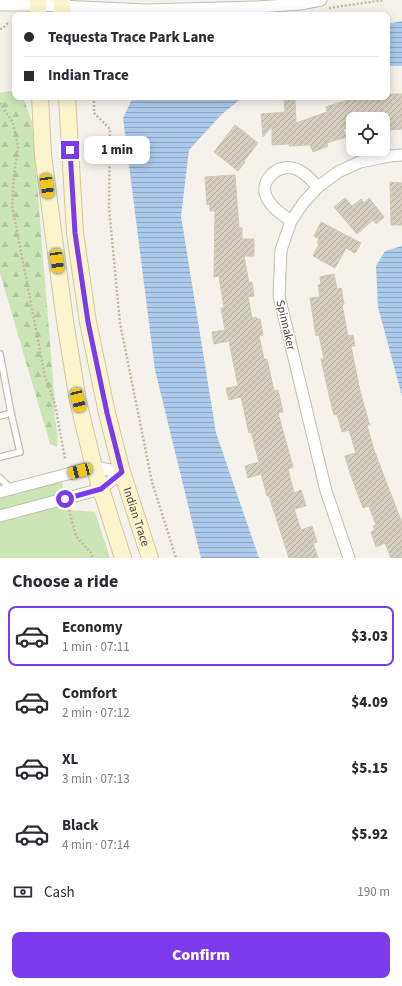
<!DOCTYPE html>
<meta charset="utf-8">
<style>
:root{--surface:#fff;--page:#f2f2f3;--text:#2b2b33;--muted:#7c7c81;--line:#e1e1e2;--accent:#7c3aed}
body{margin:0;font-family:"Source Sans 3",sans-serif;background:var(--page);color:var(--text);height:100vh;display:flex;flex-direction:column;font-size:15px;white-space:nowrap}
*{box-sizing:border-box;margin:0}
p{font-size:13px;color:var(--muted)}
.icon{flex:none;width:22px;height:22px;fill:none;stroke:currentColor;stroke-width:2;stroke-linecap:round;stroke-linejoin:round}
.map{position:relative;height:558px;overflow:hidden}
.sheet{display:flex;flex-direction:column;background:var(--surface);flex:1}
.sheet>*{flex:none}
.top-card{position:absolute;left:12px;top:12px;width:378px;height:88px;border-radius:8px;box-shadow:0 2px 10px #0003;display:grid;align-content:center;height:88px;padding:0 12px;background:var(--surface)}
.fabs{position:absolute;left:346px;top:112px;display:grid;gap:8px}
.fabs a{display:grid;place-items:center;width:44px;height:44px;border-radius:8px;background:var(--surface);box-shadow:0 2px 10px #0003;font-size:20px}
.end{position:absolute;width:18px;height:18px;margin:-9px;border:5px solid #7c3aed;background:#fff;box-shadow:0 0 0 2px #fff}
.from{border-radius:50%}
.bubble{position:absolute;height:28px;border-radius:8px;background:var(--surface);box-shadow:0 2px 10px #0003;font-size:13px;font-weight:800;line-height:28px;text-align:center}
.car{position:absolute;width:12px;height:24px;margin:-12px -6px;border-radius:5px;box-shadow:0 0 3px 1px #0007;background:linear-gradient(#f5c518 24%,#345 0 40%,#f5c518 0 76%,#345 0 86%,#f5c518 0)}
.top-card b{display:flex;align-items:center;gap:14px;height:38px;font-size:15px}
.top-card b+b{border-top:1px solid var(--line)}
.top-card i{width:10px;height:10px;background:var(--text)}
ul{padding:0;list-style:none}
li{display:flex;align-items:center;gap:12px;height:60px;margin:0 8px 6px;padding:0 4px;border:2px solid transparent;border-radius:8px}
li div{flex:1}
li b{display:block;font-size:15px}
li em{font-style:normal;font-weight:800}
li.selected{border-color:var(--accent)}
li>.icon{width:36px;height:36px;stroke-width:1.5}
h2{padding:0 12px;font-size:18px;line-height:48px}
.pay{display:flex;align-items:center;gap:10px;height:44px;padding:0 12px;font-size:15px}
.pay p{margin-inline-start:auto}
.action{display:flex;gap:8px;margin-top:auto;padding:8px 12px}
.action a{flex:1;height:46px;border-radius:8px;background:var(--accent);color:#fff;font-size:16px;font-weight:800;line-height:46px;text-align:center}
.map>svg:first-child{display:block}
</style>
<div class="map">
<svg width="402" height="558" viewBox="0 0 402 558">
<defs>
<pattern id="forest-firs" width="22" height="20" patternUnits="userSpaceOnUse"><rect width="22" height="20" fill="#cbe5b6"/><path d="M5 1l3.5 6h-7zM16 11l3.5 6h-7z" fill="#b0c69d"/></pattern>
<pattern id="water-rules" width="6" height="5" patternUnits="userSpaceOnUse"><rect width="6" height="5" fill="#accaec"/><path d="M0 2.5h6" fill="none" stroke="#8ea6c0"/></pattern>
<pattern id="building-hatch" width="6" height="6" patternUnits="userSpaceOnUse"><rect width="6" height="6" fill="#d5cfc1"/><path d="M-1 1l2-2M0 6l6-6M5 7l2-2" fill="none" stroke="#afaa9e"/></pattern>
</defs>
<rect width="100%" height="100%" fill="#f4f2ea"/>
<path fill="url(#forest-firs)" d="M 9,91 L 15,92 L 15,97 L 23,97 L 32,122 L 55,404 C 52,418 60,432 57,447 L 50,444 L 0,273 L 0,93 Z"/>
<path fill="#cbe5b6" d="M 60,476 L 69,510 L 95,512 L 110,558 L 0,558 L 0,492 Z"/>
<path fill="url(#water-rules)" d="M 402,21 L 402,66 L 387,66 L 387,24 Z
M 133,97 L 243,97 L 221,115 L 189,150 L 181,216 L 216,433 L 259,558 L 201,558 L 155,370 L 123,118 Z
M 402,246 L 402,396 L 378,307 L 376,266 L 385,251 Z"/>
<path fill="url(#building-hatch)" stroke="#cfc8b4" d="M 387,94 L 402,94 L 402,129 L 387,130 L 387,126 L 383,127 L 383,119 L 353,119 L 353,126 L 343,129 L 346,137 L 327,143 L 328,146 L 313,152 L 310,145 L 289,146 L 289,144 L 272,145 L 272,126 L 263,137 L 261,114 L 285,112 L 284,100 L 295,100 L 296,123 L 327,112 L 326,107 L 341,102 L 364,97 L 387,97 Z
M 235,125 L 258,143 L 244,161 L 245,162 L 238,171 L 214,152 Z
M 235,175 L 239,228 L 242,228 L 242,239 L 254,239 L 254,256 L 244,256 L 249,283 L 252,282 L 254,296 L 248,297 L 252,318 L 256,317 L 257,319 L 260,319 L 263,335 L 259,336 L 264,359 L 267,359 L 274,391 L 278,390 L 283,412 L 278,413 L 293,467 L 288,469 L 294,493 L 301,490 L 306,506 L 294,509 L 301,530 L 312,526 L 317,542 L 313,543 L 318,558 L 289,558 L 269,496 L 267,496 L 261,474 L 248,478 L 245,466 L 259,462 L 251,432 L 249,433 L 241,397 L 229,400 L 226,388 L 238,386 L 229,341 L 214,344 L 212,332 L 225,330 L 221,308 L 224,308 L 219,276 L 214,277 L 215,211 L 210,211 L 210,204 L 207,205 L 205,177 Z
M 390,182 L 402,183 L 402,225 L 391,225 Z
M 345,198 L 352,206 L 361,199 L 364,203 L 369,198 L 384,217 L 376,224 L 373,220 L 357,234 L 334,207 Z
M 321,222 L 361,243 L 355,253 L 346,248 L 335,268 L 313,256 L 319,244 L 317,243 L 319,239 L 314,236 Z
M 334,274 L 337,289 L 341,288 L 344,304 L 342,305 L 348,336 L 353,335 L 355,346 L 351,346 L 360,391 L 369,423 L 370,425 L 367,425 L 374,450 L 402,523 L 402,558 L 391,558 L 385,543 L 376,547 L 371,532 L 375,530 L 373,526 L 376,525 L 369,506 L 363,508 L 351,476 L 345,456 L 356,453 L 349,430 L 342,432 L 337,414 L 334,415 L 330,399 L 321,359 L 324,359 L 319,335 L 316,336 L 310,298 L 320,297 L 318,285 L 321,284 L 320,277 Z"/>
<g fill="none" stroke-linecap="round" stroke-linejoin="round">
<g stroke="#c2beb0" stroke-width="8">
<path id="service" d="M 0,354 L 11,413 L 20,452 L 0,457
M 0,416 L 11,413
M 0,478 L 11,489"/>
</g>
<g stroke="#c2beb0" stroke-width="13">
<path id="minor" d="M 0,5 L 38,5 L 146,10 L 258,7 L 300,4 L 321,0
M 291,221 C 283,215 273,209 268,200 C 257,182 277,162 296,169 C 305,172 311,180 318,187
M 0,492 L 94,467 L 122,472
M 0,516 L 101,489 L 122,472
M 349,558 L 326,491 L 279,296 L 281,250 L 291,221 L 304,202 L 318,187 L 338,172 L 360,162 L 390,156 L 402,155"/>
</g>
<g stroke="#d0c89d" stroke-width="18">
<g id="secondary">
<path d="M 38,0 L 38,15"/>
<path d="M 62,0 L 62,15"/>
<path d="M 40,97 L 43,155 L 65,321 L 78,401 L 94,467 L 123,558"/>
<path id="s1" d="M 67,97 L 75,233 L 88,322 L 107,413 L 122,472 L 150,558"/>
</g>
</g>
<path stroke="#c0b8a0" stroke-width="2.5" stroke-dasharray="2 2" stroke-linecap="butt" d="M 329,8 L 384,0
M 0,29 L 3,28 L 9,22
M 94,97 L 94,113 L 110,129 L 109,208 L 120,323 L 152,482 L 176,558
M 0,103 L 13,123 L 18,146 L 14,176 L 12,206 L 19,241 L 45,377 L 55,404 L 65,459
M 69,510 L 76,536 L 91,553 L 93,558"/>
<use href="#service" stroke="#fff" stroke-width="5.5"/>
<use href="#minor" stroke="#fff" stroke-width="11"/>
<use href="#secondary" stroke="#fbf5ce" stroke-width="16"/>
</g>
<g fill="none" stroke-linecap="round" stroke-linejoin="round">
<path stroke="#7c3aed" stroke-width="5" d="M 65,499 L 101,489 L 122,472 L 107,413 L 88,322 L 75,233 L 70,150"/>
</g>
<g text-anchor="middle" stroke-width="3" stroke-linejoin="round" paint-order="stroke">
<g font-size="12" fill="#484439" stroke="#fff">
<text transform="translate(286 325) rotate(77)" y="4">Spinnaker</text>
<text dy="4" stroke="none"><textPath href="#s1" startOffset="427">Indian Trace</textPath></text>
</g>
</g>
</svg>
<div class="fabs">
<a><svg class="icon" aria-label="locate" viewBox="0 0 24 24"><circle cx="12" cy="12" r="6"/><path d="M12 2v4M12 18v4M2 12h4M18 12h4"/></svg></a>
</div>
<i class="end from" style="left:65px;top:499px"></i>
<i class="end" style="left:70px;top:150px"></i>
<div class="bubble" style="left:84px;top:136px;width:66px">1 min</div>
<i class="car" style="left:47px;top:186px;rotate:172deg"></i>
<i class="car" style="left:57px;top:261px;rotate:172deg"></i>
<i class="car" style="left:78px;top:400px;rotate:166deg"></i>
<i class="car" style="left:80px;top:471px;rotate:255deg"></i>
<div class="top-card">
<b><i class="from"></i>Tequesta Trace Park Lane</b>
<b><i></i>Indian Trace</b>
</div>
</div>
<section class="sheet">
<h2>Choose a ride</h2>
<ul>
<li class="selected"><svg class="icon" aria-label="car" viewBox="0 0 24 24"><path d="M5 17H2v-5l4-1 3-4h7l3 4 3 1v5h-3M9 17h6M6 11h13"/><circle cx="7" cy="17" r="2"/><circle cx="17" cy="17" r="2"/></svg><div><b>Economy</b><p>1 min · 07:11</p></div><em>$3.03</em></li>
<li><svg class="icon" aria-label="car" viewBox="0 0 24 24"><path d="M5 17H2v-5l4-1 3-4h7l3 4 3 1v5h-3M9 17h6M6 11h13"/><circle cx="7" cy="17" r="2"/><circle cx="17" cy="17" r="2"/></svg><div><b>Comfort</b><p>2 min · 07:12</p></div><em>$4.09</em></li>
<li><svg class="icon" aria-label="car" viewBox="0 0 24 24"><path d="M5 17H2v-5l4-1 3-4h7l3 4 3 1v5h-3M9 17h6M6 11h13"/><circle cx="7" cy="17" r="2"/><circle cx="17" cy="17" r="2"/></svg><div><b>XL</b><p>3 min · 07:13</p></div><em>$5.15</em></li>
<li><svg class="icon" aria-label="car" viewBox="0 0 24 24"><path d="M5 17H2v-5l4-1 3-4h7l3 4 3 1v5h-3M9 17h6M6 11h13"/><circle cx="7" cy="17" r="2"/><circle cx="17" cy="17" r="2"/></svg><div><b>Black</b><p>4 min · 07:14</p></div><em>$5.92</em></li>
</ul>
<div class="pay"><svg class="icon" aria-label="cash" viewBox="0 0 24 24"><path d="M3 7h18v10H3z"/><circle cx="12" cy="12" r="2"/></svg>Cash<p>190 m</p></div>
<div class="action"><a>Confirm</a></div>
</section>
